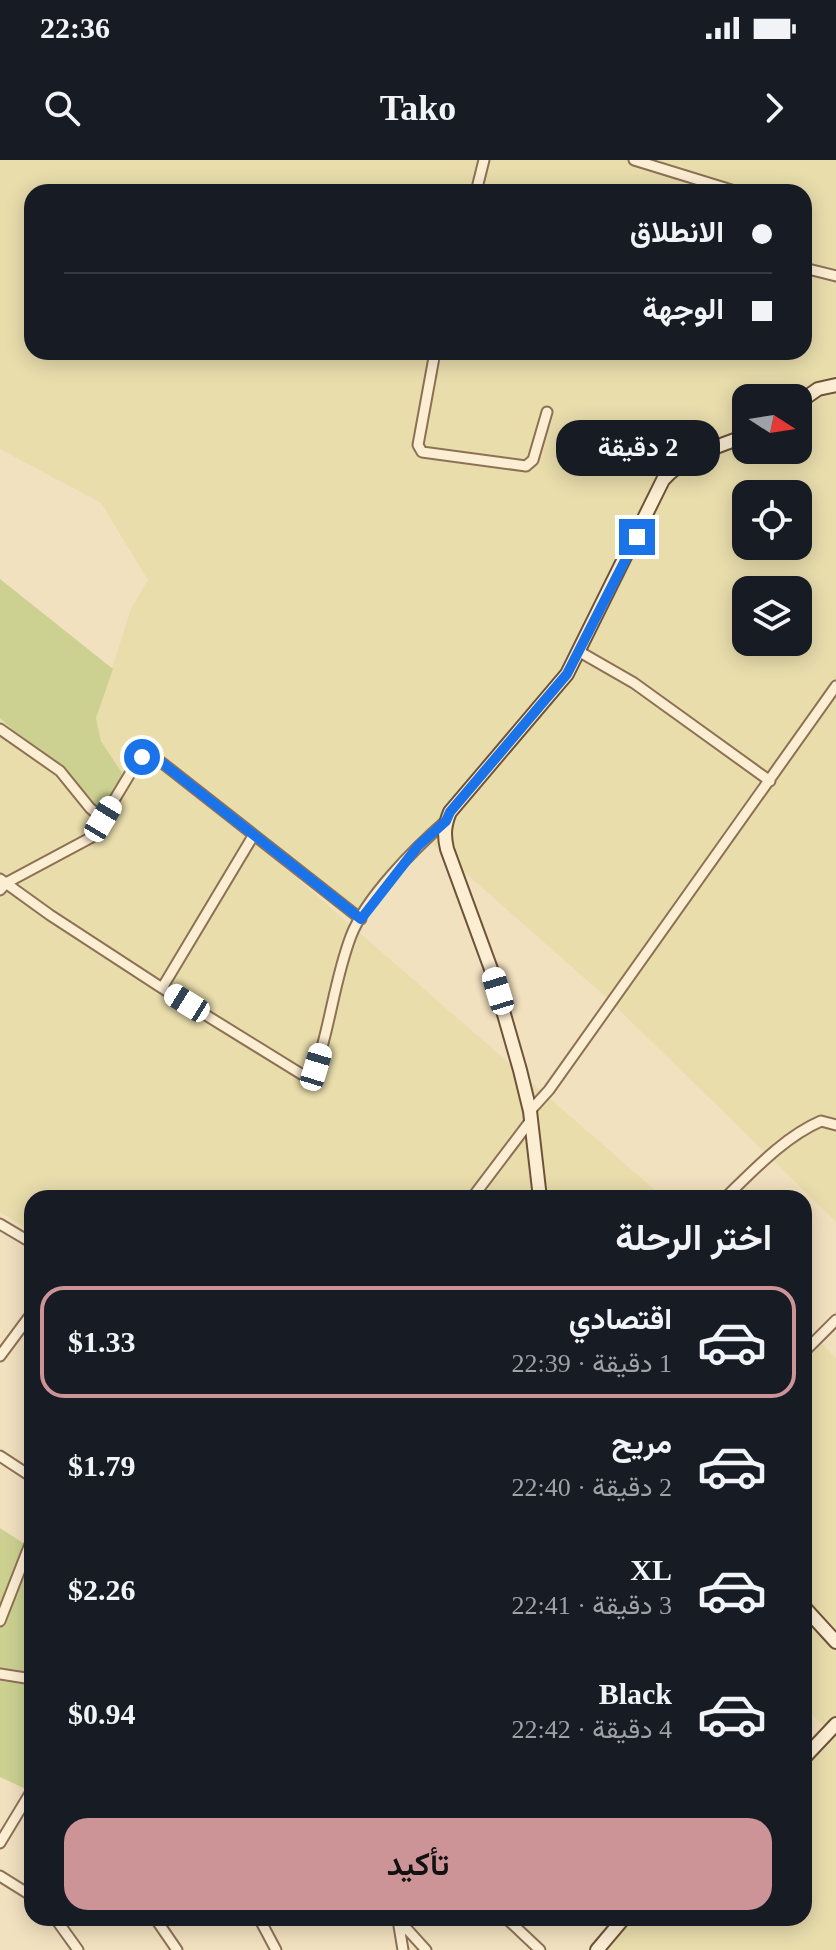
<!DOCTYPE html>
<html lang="ar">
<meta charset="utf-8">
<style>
:root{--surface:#171b24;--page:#242831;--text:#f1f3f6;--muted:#9ea1a6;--line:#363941;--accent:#cd9498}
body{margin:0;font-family:"Times New Roman",Vazirmatn,serif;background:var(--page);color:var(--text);direction:rtl;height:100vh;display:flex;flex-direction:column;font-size:30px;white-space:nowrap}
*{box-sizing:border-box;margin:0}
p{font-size:26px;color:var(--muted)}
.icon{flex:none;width:44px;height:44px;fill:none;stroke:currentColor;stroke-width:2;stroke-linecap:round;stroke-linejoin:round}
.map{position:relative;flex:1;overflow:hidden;direction:ltr}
.sheet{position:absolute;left:24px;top:1030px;width:788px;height:736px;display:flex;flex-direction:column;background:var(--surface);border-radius:24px;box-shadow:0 4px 20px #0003;direction:rtl}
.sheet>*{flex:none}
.banner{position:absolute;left:24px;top:24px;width:788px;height:176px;border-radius:24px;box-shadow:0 4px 20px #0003;direction:rtl;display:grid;align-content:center;height:176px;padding:0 40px;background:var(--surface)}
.needle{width:52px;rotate:102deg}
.tools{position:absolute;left:732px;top:224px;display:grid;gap:16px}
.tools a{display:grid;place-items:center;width:80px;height:80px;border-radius:16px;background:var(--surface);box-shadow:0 4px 20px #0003;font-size:40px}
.end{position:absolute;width:36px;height:36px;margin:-18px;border:10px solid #1a73e8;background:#fff;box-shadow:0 0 0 4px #fff}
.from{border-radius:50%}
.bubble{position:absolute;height:56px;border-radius:24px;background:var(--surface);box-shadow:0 4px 20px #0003;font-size:26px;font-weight:600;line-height:56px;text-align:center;direction:rtl}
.car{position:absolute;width:24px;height:48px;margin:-24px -12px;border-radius:10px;box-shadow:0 0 6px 2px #0007;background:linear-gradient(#fff 24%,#345 0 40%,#fff 0 76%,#345 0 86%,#fff 0)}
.banner b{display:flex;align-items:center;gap:28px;height:76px;font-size:30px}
.banner b+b{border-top:2px solid var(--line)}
.banner i{width:20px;height:20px;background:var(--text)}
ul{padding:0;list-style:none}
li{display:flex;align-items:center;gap:24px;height:112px;margin:0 16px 12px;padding:0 24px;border:4px solid transparent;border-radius:24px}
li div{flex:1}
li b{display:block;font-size:30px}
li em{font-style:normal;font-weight:600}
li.on{border-color:var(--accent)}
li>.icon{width:72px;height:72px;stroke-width:1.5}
h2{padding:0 40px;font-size:36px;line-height:96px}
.primary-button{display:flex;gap:16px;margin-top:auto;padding:16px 40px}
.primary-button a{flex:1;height:92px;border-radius:24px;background:var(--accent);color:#111;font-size:32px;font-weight:600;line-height:92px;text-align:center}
.status{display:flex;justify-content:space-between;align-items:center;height:56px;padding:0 40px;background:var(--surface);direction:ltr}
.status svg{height:22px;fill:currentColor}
header{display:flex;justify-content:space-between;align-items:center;height:104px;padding:0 40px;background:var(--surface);font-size:36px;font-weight:600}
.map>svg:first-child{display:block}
</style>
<div class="status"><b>22:36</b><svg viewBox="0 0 49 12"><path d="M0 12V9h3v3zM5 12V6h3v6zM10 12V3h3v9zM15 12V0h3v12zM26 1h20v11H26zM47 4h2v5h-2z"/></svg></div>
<header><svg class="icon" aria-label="forward" viewBox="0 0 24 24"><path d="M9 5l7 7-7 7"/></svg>Tako<svg class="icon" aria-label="search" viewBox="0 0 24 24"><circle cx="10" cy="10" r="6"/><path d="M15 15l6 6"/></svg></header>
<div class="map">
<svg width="836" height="1790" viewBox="0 0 836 1790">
<rect width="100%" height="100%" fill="#f2e1bf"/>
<path fill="#e9ddac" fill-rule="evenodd" d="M 0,0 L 836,0 L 836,1062 L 607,838 L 427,679 L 356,765 L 190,625 L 664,1038 L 32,1038 L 32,1072 L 0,1052 L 0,558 L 105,662 L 126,619 L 101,581 L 96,558 L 131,449 L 148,420 L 101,343 L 0,289 ZM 32,32 L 804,32 L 804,192 L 32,192 ZM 746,238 L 798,238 L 798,290 L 746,290 ZM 746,334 L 798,334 L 798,386 L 746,386 ZM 746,430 L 798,430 L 798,482 L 746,482 Z
M 804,1166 L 836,1198 L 836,1790 L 599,1790 L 639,1758 L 804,1758 L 804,1595 L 827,1569 L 804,1547 Z"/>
<path fill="#ccd192" d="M 0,419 L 113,509 L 96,558 L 101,581 L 126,619 L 106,663 L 0,558 Z
M 0,1368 L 23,1383 L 16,1409 L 32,1415 L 32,1632 L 0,1617 Z"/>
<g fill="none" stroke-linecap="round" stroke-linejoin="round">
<g stroke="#8d7155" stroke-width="13">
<path id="street" d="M 634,0 L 738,32
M 476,32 L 484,0
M 804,108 L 836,116
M 435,192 L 418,285 L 422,292 L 526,306 L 533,300 L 547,252
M 580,492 L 634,523 L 770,621
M 0,569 L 60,611 L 90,648 L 103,659
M 0,719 L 50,755 L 162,828 L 311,920 C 330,873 333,823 351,776 C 366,737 414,689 446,661
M 0,730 L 6,723 L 92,677 L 137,602 L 147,596 L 161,602 L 361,759
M 162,828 L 253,676
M 530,951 L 549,930 L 836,526
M 472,1038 L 531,960
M 725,1038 C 753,1011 784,977 821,961 L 836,965
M 0,1064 L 32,1083
M 804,1192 L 836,1160
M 0,1196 L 32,1153
M 0,1296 L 32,1317
M 0,1461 L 32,1379
M 0,1514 L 32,1519
M 0,1683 L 32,1630
M 0,1716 L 32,1736
M 55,1758 L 78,1790
M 155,1758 L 177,1790
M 259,1758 L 276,1790
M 397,1758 L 426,1790
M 506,1758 L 540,1790
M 398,1760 L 403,1790"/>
</g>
<g stroke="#6f5239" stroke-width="16">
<path id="secondary" d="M 798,243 L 818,229 L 836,225
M 540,1038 L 530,951 L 520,910 L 491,809 L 447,689 C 444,676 444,666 450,652 L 567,514 L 663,320 C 683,297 718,286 746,276
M 804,1447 L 836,1482
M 804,1598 L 836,1564
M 597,1790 L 624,1758"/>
</g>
<use href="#street" stroke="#fceed3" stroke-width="9"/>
<use href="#secondary" stroke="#fceed3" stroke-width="12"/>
</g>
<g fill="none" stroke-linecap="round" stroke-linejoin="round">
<path stroke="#1a73e8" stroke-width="10" d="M 142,597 L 153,597 L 161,602 L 361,759 L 418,686 L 446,661 L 450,652 L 567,514 L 637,377"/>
</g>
</svg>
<div class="tools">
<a><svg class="needle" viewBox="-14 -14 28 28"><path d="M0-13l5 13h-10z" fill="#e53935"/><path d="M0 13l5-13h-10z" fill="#9ea1a6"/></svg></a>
<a><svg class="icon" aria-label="locate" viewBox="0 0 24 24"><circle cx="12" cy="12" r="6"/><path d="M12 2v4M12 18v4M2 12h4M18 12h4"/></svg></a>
<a><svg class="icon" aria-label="layers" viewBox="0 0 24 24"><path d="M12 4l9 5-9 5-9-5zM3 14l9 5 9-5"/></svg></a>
</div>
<i class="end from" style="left:142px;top:597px"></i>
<i class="end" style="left:637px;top:377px"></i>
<div class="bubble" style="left:556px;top:260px;width:164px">2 دقيقة</div>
<i class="car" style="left:103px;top:659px;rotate:31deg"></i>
<i class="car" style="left:498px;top:831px;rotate:343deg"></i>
<i class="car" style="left:187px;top:843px;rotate:302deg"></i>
<i class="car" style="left:316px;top:907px;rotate:17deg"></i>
<div class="banner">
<b><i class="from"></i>الانطلاق</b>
<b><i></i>الوجهة</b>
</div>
<section class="sheet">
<h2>اختر الرحلة</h2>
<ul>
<li class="on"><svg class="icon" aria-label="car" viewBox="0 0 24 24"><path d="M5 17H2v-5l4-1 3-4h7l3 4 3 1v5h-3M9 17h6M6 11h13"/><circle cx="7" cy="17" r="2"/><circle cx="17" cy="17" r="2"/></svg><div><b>اقتصادي</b><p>1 دقيقة · 22:39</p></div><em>$1.33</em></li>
<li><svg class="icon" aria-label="car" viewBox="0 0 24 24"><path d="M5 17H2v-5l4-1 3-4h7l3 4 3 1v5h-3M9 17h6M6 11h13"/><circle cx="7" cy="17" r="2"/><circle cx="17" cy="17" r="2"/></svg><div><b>مريح</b><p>2 دقيقة · 22:40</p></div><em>$1.79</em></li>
<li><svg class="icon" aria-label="car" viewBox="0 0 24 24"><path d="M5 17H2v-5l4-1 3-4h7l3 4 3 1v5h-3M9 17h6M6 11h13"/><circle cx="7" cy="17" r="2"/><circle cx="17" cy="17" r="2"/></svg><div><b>XL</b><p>3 دقيقة · 22:41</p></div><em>$2.26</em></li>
<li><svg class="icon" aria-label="car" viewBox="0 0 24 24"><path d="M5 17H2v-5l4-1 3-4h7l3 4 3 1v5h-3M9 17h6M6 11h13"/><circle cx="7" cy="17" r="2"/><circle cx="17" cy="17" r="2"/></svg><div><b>Black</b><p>4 دقيقة · 22:42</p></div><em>$0.94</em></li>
</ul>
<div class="primary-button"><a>تأكيد</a></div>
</section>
</div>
